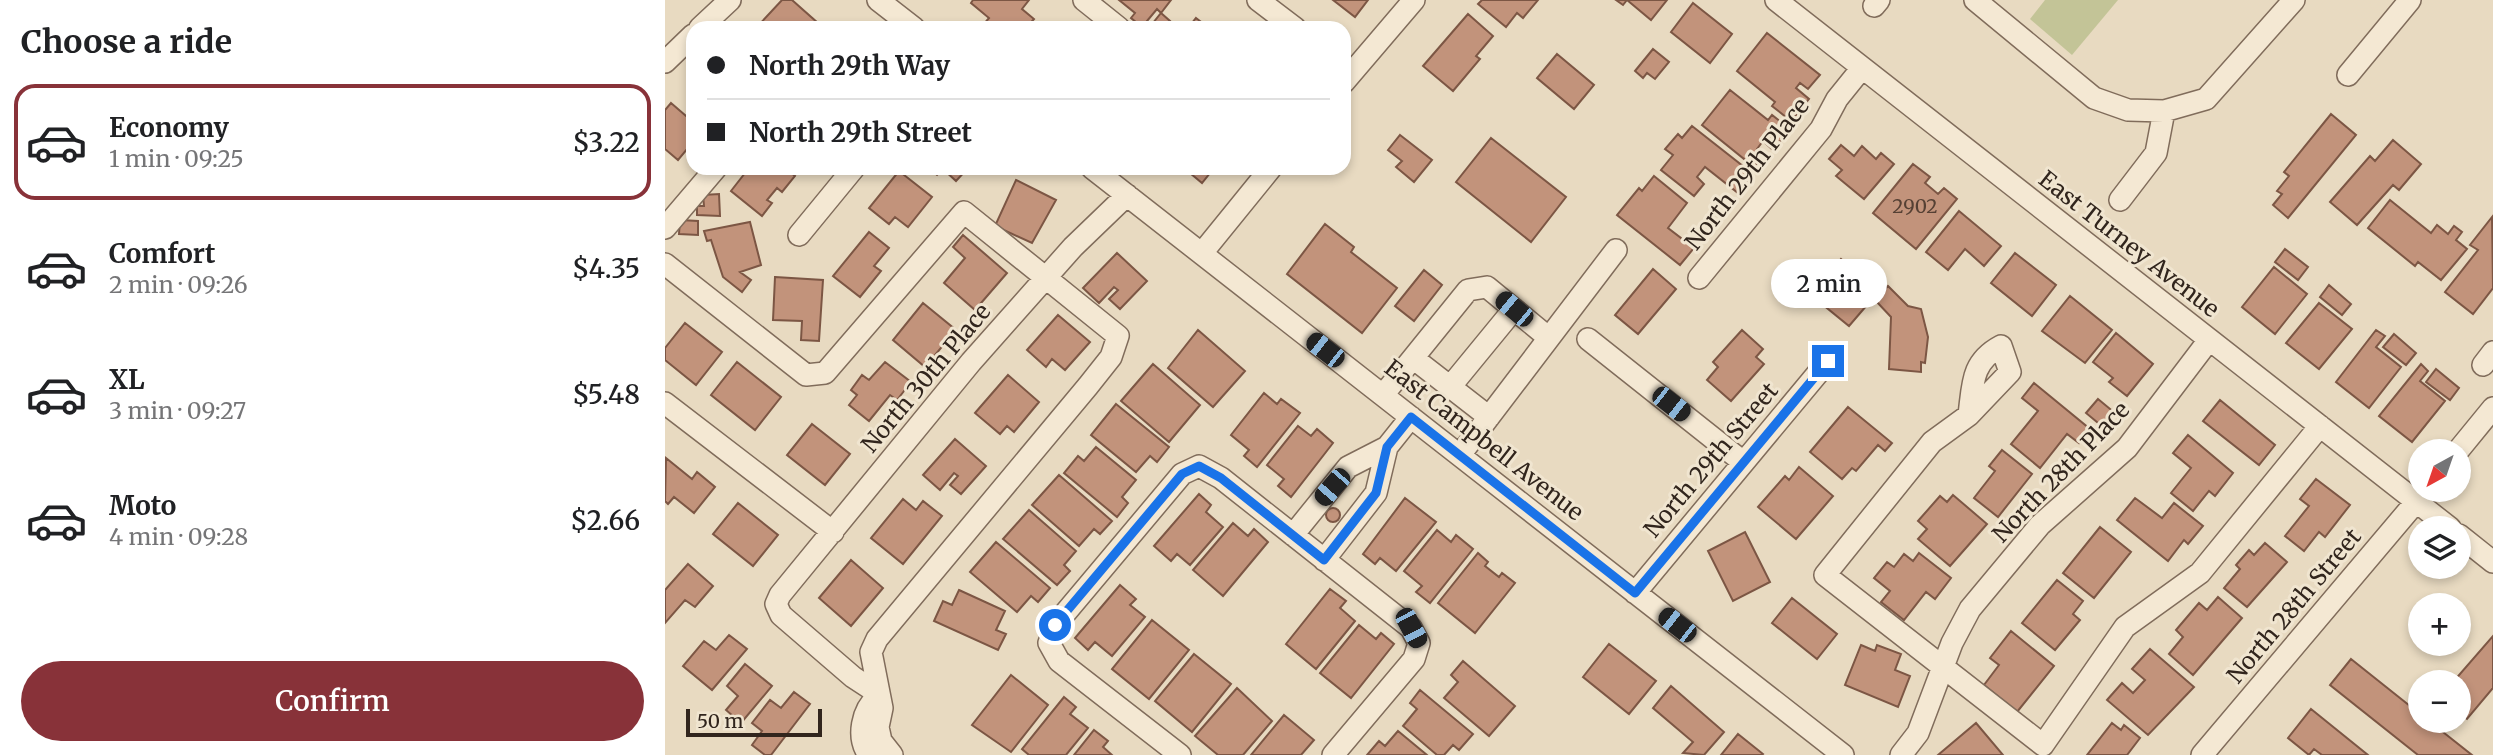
<!DOCTYPE html>
<meta charset="utf-8">
<style>
:root{--surface:#fff;--page:#f2f2f2;--text:#202124;--muted:#757577;--line:#e0e0e0;--accent:#883239}
body{margin:0;font-family:Merriweather,serif;background:var(--page);color:var(--text);height:100vh;display:flex;flex-direction:column;font-size:26px;white-space:nowrap}
*{box-sizing:border-box;margin:0}
p{font-size:23px;color:var(--muted)}
.icon{flex:none;width:38px;height:38px;fill:none;stroke:currentColor;stroke-width:2;stroke-linecap:round;stroke-linejoin:round}
.map{position:relative;flex:1;overflow:hidden}
.drawer{display:flex;flex-direction:column;background:var(--surface);width:665px}
.drawer>*{flex:none}
.hud{position:absolute;left:21px;top:21px;width:665px;height:154px;border-radius:21px;box-shadow:0 4px 10px #0003;display:grid;align-content:center;height:154px;padding:0 21px;background:var(--surface)}
.needle{width:46px;rotate:220deg}
.buttons{position:absolute;left:1743px;top:439px;display:grid;gap:14px}
.buttons a{display:grid;place-items:center;width:63px;height:63px;border-radius:50%;background:var(--surface);box-shadow:0 4px 10px #0003;font-size:35px}
.scale{position:absolute;left:21px;bottom:18px;width:136px;box-sizing:border-box;padding-left:7px;border:4px solid #31251d;border-top:0;font-size:19px;line-height:24px;white-space:nowrap;color:#31251d;-webkit-text-stroke:5px #f0e5d0;paint-order:stroke}
.end{position:absolute;width:32px;height:32px;margin:-16px;border:9px solid #1a73e8;background:#fff;box-shadow:0 0 0 4px #fff}
.from{border-radius:50%}
.bubble{position:absolute;height:49px;border-radius:24px;background:var(--surface);box-shadow:0 4px 10px #0003;font-size:23px;font-weight:600;line-height:49px;text-align:center}
.car{position:absolute;width:21px;height:42px;margin:-21px -10px;border-radius:9px;box-shadow:0 0 5px 2px #0007;background:linear-gradient(#222 24%,#8ab4d8 0 40%,#222 0 76%,#8ab4d8 0 86%,#222 0)}
.hud b{display:flex;align-items:center;gap:24px;height:66px;font-size:26px}
.hud b+b{border-top:2px solid var(--line)}
.hud i{width:18px;height:18px;background:var(--text)}
ul{padding:0;list-style:none}
li{display:flex;align-items:center;gap:21px;height:116px;margin:0 14px 10px;padding:0 7px;border:4px solid transparent;border-radius:21px}
li div{flex:1}
li b{display:block;font-size:26px}
li em{font-style:normal;font-weight:600}
li.active{border-color:var(--accent)}
li>.icon{width:63px;height:63px;stroke-width:1.5}
h2{padding:0 21px;font-size:32px;line-height:84px}
.primary-button{display:flex;gap:14px;margin-top:auto;padding:14px 21px}
.primary-button a{flex:1;height:80px;border-radius:42px;background:var(--accent);color:#fff;font-size:28px;font-weight:600;line-height:80px;text-align:center}
main{display:flex;flex:1;min-height:0}
.map>svg:first-child{display:block}
</style>
<main>
<section class="drawer">
<h2>Choose a ride</h2>
<ul>
<li class="active"><svg class="icon" aria-label="car" viewBox="0 0 24 24"><path d="M5 17H2v-5l4-1 3-4h7l3 4 3 1v5h-3M9 17h6M6 11h13"/><circle cx="7" cy="17" r="2"/><circle cx="17" cy="17" r="2"/></svg><div><b>Economy</b><p>1 min · 09:25</p></div><em>$3.22</em></li>
<li><svg class="icon" aria-label="car" viewBox="0 0 24 24"><path d="M5 17H2v-5l4-1 3-4h7l3 4 3 1v5h-3M9 17h6M6 11h13"/><circle cx="7" cy="17" r="2"/><circle cx="17" cy="17" r="2"/></svg><div><b>Comfort</b><p>2 min · 09:26</p></div><em>$4.35</em></li>
<li><svg class="icon" aria-label="car" viewBox="0 0 24 24"><path d="M5 17H2v-5l4-1 3-4h7l3 4 3 1v5h-3M9 17h6M6 11h13"/><circle cx="7" cy="17" r="2"/><circle cx="17" cy="17" r="2"/></svg><div><b>XL</b><p>3 min · 09:27</p></div><em>$5.48</em></li>
<li><svg class="icon" aria-label="car" viewBox="0 0 24 24"><path d="M5 17H2v-5l4-1 3-4h7l3 4 3 1v5h-3M9 17h6M6 11h13"/><circle cx="7" cy="17" r="2"/><circle cx="17" cy="17" r="2"/></svg><div><b>Moto</b><p>4 min · 09:28</p></div><em>$2.66</em></li>
</ul>
<div class="primary-button"><a>Confirm</a></div>
</section>
<div class="map">
<svg width="1828" height="755" viewBox="0 0 1828 755">
<rect width="100%" height="100%" fill="#e8dac1"/>
<path fill="#c3c497" d="M 1380,0 L 1453,0 L 1407,55 L 1365,19 Z"/>
<path fill="#c2937b" stroke="#7c5644" stroke-width="2" d="M 117,0 L 127,0 L 154,24 L 151,28 L 91,28 Z
M 308,0 L 364,0 L 357,9 L 369,19 L 361,28 L 322,28 L 318,25 L 324,18 L 306,3 Z
M 454,0 L 506,0 L 496,13 L 492,9 L 477,27 L 466,18 L 470,13 Z
M 668,0 L 703,0 L 690,17 Z
M 817,0 L 873,0 L 858,18 L 852,13 L 841,27 L 813,4 Z
M 951,0 L 1002,0 L 986,20 L 962,0 L 958,5 Z
M 1028,3 L 1067,34 L 1045,63 L 1006,32 Z
M 496,13 L 505,21 L 500,28 L 484,28 Z
M 803,14 L 828,36 L 811,56 L 815,59 L 788,91 L 758,66 Z
M 531,18 L 544,28 L 523,28 Z
M 1102,33 L 1155,75 L 1143,89 L 1135,83 L 1131,88 L 1144,99 L 1126,121 L 1107,106 L 1110,102 L 1072,71 Z
M 988,49 L 1004,62 L 990,79 L 982,73 L 978,78 L 970,71 Z
M 892,54 L 929,85 L 909,109 L 872,78 Z
M 1065,90 L 1103,120 L 1107,115 L 1125,129 L 1108,150 L 1098,141 L 1092,149 L 1099,155 L 1089,167 L 1037,125 Z
M 6,103 L 28,122 L 28,142 L 13,160 L 0,149 L 0,110 Z
M 1666,114 L 1691,135 L 1623,218 L 1608,205 L 1617,194 L 1612,191 L 1624,176 L 1619,172 Z
M 1027,126 L 1088,174 L 1073,193 L 1040,167 L 1032,177 L 1039,184 L 1029,196 L 996,170 L 1008,155 L 1000,149 L 1013,134 L 1017,138 Z
M 735,135 L 767,160 L 749,182 L 731,167 L 737,161 L 723,150 Z
M 826,138 L 901,197 L 866,242 L 791,182 Z
M 1728,140 L 1756,164 L 1734,190 L 1728,185 L 1692,225 L 1665,202 L 1705,156 L 1710,161 Z
M 1176,145 L 1189,156 L 1197,146 L 1211,159 L 1216,153 L 1229,164 L 1199,199 L 1171,176 L 1177,170 L 1164,159 Z
M 1248,164 L 1265,177 L 1260,183 L 1273,194 L 1279,188 L 1292,199 L 1251,249 L 1208,213 Z
M 84,168 L 120,168 L 130,176 L 117,192 L 112,188 L 102,200 L 107,203 L 97,216 L 66,191 Z
M 264,168 L 303,168 L 291,181 L 278,169 L 272,175 Z
M 519,168 L 549,168 L 537,183 Z
M 234,171 L 267,197 L 243,227 L 230,217 L 224,224 L 204,208 Z
M 989,176 L 1022,203 L 1003,228 L 1029,248 L 1015,265 L 952,215 L 974,188 L 977,191 Z
M 351,180 L 391,200 L 367,243 L 330,226 Z
M 54,194 L 55,216 L 32,215 L 32,206 L 39,206 L 38,195 Z
M 1725,200 L 1766,233 L 1772,225 L 1783,234 L 1789,226 L 1797,232 L 1791,240 L 1802,249 L 1776,280 L 1753,262 L 1750,266 L 1703,228 Z
M 1294,211 L 1336,246 L 1319,266 L 1300,249 L 1283,270 L 1261,252 Z
M 1827,217 L 1828,288 L 1808,314 L 1780,292 L 1813,250 L 1805,245 Z
M 15,220 L 33,221 L 33,235 L 14,234 Z
M 85,222 L 96,265 L 75,272 L 86,280 L 77,292 L 58,277 L 46,240 L 42,241 L 39,231 Z
M 660,224 L 689,247 L 686,252 L 732,288 L 697,333 L 622,274 Z
M 204,232 L 224,248 L 209,266 L 216,271 L 195,297 L 168,276 Z
M 298,235 L 342,273 L 310,310 L 279,283 L 300,258 L 288,247 Z
M 1620,249 L 1643,267 L 1633,280 L 1610,262 Z
M 452,253 L 482,281 L 455,309 L 444,299 L 453,290 L 449,287 L 434,303 L 418,288 Z
M 1350,253 L 1391,285 L 1367,316 L 1326,283 Z
M 1176,259 L 1214,291 L 1184,326 L 1146,295 Z
M 1609,267 L 1642,294 L 1610,334 L 1577,307 Z
M 988,269 L 1011,289 L 973,334 L 950,315 Z
M 759,270 L 777,285 L 749,321 L 730,306 Z
M 110,277 L 158,280 L 154,341 L 136,340 L 137,321 L 108,320 Z
M 1664,285 L 1686,304 L 1677,315 L 1655,297 Z
M 1223,286 L 1243,306 L 1256,309 L 1263,337 L 1260,363 L 1256,362 L 1256,372 L 1224,369 L 1226,317 L 1210,300 Z
M 1405,296 L 1447,330 L 1420,363 L 1377,331 Z
M 258,303 L 291,330 L 260,367 L 228,340 Z
M 1654,303 L 1687,329 L 1654,369 L 1621,343 Z
M 393,315 L 425,342 L 400,370 L 387,359 L 381,367 L 362,350 Z
M 20,323 L 57,352 L 31,385 L 0,360 L 0,348 Z
M 533,330 L 580,371 L 548,407 L 503,368 Z
M 1077,330 L 1098,349 L 1091,357 L 1099,364 L 1066,401 L 1042,380 L 1053,367 L 1048,362 Z
M 1711,330 L 1720,336 L 1711,347 L 1736,367 L 1704,408 L 1671,382 Z
M 1451,333 L 1488,364 L 1462,396 L 1444,382 L 1448,378 L 1428,362 Z
M 1729,334 L 1751,353 L 1741,365 L 1718,347 Z
M 72,362 L 116,397 L 90,430 L 46,395 Z
M 220,362 L 246,382 L 232,400 L 225,395 L 204,421 L 184,405 L 192,395 L 186,390 L 197,375 L 204,380 Z
M 488,364 L 535,405 L 504,442 L 456,401 Z
M 1756,364 L 1763,371 L 1755,381 L 1780,401 L 1747,442 L 1714,416 Z
M 1771,369 L 1794,388 L 1785,400 L 1761,382 Z
M 343,375 L 374,402 L 349,432 L 342,426 L 335,434 L 310,413 Z
M 1369,383 L 1425,429 L 1414,443 L 1402,434 L 1375,468 L 1346,444 L 1373,411 L 1357,398 Z
M 599,393 L 612,404 L 616,399 L 635,413 L 592,467 L 579,456 L 584,450 L 566,435 Z
M 1433,399 L 1450,413 L 1438,427 L 1421,413 Z
M 1555,400 L 1610,445 L 1594,465 L 1538,421 Z
M 451,404 L 504,447 L 492,462 L 485,456 L 471,472 L 426,435 Z
M 1183,407 L 1227,443 L 1220,451 L 1213,445 L 1191,471 L 1187,468 L 1177,479 L 1145,452 Z
M 147,424 L 185,454 L 160,485 L 122,455 Z
M 633,426 L 646,436 L 652,429 L 668,443 L 626,497 L 613,486 L 619,479 L 602,465 Z
M 1523,435 L 1568,473 L 1550,496 L 1544,491 L 1528,511 L 1506,493 L 1526,468 L 1508,453 Z
M 290,439 L 321,466 L 296,494 L 285,485 L 293,476 L 289,473 L 275,490 L 258,475 Z
M 431,447 L 471,480 L 457,497 L 463,503 L 452,517 L 399,473 L 413,456 L 419,461 Z
M 1337,450 L 1367,474 L 1333,517 L 1309,498 L 1330,471 L 1324,466 Z
M 1,458 L 27,479 L 32,472 L 50,487 L 29,513 L 9,497 L 3,504 L 0,501 Z
M 1134,467 L 1168,496 L 1131,539 L 1093,507 L 1120,476 L 1124,480 Z
M 394,475 L 447,521 L 435,534 L 429,529 L 414,546 L 367,505 Z
M 1651,479 L 1685,505 L 1660,537 L 1654,532 L 1639,551 L 1620,536 L 1644,506 L 1635,499 Z
M 534,494 L 546,505 L 541,512 L 558,527 L 525,565 L 512,554 L 506,561 L 489,546 Z
M 1288,495 L 1322,524 L 1285,566 L 1253,539 L 1262,529 L 1253,521 L 1275,496 L 1282,502 Z
M 740,498 L 771,522 L 731,571 L 715,558 L 710,564 L 698,554 Z
M 1470,498 L 1497,518 L 1509,503 L 1538,526 L 1523,544 L 1519,540 L 1503,561 L 1452,520 Z
M 238,499 L 251,510 L 258,501 L 277,516 L 238,564 L 206,538 Z
M 73,503 L 113,535 L 88,566 L 48,534 Z
M661 515a7 7 0 1 1 14 0a7 7 0 1 1-14 0Z
M 364,510 L 411,551 L 399,565 L 405,571 L 392,585 L 338,539 Z
M 568,523 L 583,536 L 589,529 L 603,542 L 558,596 L 528,570 Z
M 1435,527 L 1466,552 L 1429,598 L 1398,573 Z
M 772,530 L 786,542 L 791,535 L 808,549 L 765,603 L 751,592 L 757,586 L 739,571 Z
M 1080,532 L 1105,582 L 1068,601 L 1043,551 Z
M 331,542 L 385,588 L 373,602 L 366,596 L 352,612 L 305,572 Z
M 1600,543 L 1622,562 L 1582,607 L 1559,588 L 1575,569 L 1571,565 L 1584,550 L 1589,555 Z
M 813,553 L 823,562 L 820,566 L 834,577 L 837,573 L 850,583 L 810,633 L 773,603 Z
M 1254,553 L 1286,578 L 1270,599 L 1261,592 L 1239,620 L 1216,602 L 1225,591 L 1209,578 L 1222,562 L 1229,567 L 1239,554 L 1248,561 Z
M 186,560 L 218,588 L 186,626 L 154,598 Z
M 23,564 L 48,586 L 30,607 L 20,600 L 0,623 L 0,590 Z
M 1392,580 L 1418,601 L 1408,614 L 1415,620 L 1390,650 L 1357,623 Z
M 455,585 L 471,599 L 465,605 L 480,617 L 447,656 L 430,642 L 423,650 L 410,638 Z
M 665,589 L 681,601 L 675,608 L 690,621 L 651,669 L 621,644 Z
M 294,590 L 340,611 L 331,630 L 341,634 L 333,650 L 269,621 L 278,601 L 287,605 Z
M 1553,597 L 1577,618 L 1528,675 L 1504,654 L 1518,637 L 1511,630 L 1534,603 L 1542,610 Z
M 1127,598 L 1172,634 L 1152,659 L 1107,623 Z
M 487,620 L 524,650 L 484,699 L 447,669 Z
M 694,625 L 711,639 L 716,633 L 729,644 L 686,698 L 655,673 Z
M 1346,631 L 1389,666 L 1352,712 L 1319,685 L 1334,665 L 1325,658 Z
M 64,635 L 82,649 L 47,690 L 18,666 L 39,641 L 51,650 Z
M 1828,636 L 1828,688 L 1802,719 L 1794,713 L 1794,682 L 1788,682 Z
M 944,644 L 991,681 L 964,714 L 918,677 Z
M 1196,645 L 1210,651 L 1212,645 L 1236,654 L 1230,670 L 1245,676 L 1233,707 L 1180,685 Z
M 1485,649 L 1529,687 L 1483,735 L 1442,700 L 1457,683 L 1468,693 L 1480,680 L 1467,669 Z
M 529,654 L 566,684 L 527,732 L 490,701 Z
M 1686,659 L 1755,714 L 1755,721 L 1764,721 L 1807,755 L 1753,755 L 1665,685 Z
M 798,661 L 850,706 L 824,736 L 779,698 L 793,682 L 786,675 Z
M 80,664 L 107,686 L 76,723 L 61,710 L 73,696 L 62,686 Z
M 346,675 L 383,705 L 346,752 L 307,725 Z
M 1006,686 L 1059,732 L 1039,755 L 1018,753 L 1028,742 L 988,708 Z
M 572,688 L 607,721 L 578,755 L 553,755 L 530,736 Z
M 755,690 L 808,734 L 794,750 L 788,745 L 779,755 L 772,755 L 738,726 L 752,709 L 745,703 Z
M 129,692 L 145,704 L 106,755 L 100,755 L 87,745 L 97,731 L 87,723 L 105,700 L 116,708 Z
M 399,697 L 411,707 L 405,714 L 423,728 L 401,755 L 364,755 L 357,749 Z
M 1646,709 L 1703,755 L 1657,755 L 1649,749 L 1644,755 L 1623,738 Z
M 619,715 L 649,740 L 636,755 L 586,755 Z
M 1311,723 L 1338,755 L 1273,755 Z
M 1447,723 L 1456,730 L 1459,725 L 1475,738 L 1462,755 L 1422,755 Z
M 429,730 L 443,741 L 438,747 L 447,755 L 409,755 Z
M 733,731 L 762,755 L 702,755 L 714,741 L 720,746 Z
M 1073,734 L 1098,754 L 1097,755 L 1056,755 Z"/>
<g fill="none" stroke-linecap="round" stroke-linejoin="round">
<g stroke="#806c5b" stroke-width="24">
<path id="minor" d="M 213,0 L 249,28
M 419,0 L 454,28
M 593,0 L 630,28
M 1111,0 L 1785,528
M 1310,0 L 1429,98 L 1463,110 L 1499,111
M 1209,6 L 1214,0
M 35,28 L 65,0
M 0,62 L 28,35
M 1683,75 L 1745,0
M 679,82 L 749,0
M 427,168 L 1178,755
M 1455,200 L 1491,153 L 1499,111 L 1541,99 L 1629,0
M 0,228 L 51,168
M 134,235 L 189,168
M 537,253 L 606,168
M 0,264 L 141,375 L 160,373 L 299,212 L 453,336 L 446,357 L 423,386 L 212,639 L 206,652 L 217,708 L 213,727 L 216,741 L 227,755
M 1034,278 L 1156,129 L 1172,99 L 1197,68
M 923,339 L 1078,462
M 748,358 L 803,290 L 822,287 L 884,338
M 1818,365 L 1828,352
M 785,387 L 849,309
M 718,395 L 748,358 L 824,417
M 0,403 L 168,532
M 1304,415 C 1308,384 1306,362 1336,346 L 1345,372 L 1304,415 L 1267,442 L 1160,575 L 1378,745 L 1460,627 L 1535,573 L 1655,426
M 1792,452 L 1828,408
M 795,455 L 951,250
M 628,535 L 683,467 L 722,447
M 1794,535 L 1828,562
M 659,560 L 711,493 L 722,447 L 746,417
M 970,593 L 1163,361
M 214,694 L 188,677 L 116,615 L 111,604 L 115,595 L 306,362 L 408,247 L 462,195
M 204,755 C 191,737 197,710 213,696
M 515,755 L 394,661 L 384,643 L 391,624 L 517,474 L 534,466 L 556,478 L 746,628 L 754,643 L 749,659 L 668,755
M 1236,755 L 1253,733 L 1287,643 L 1305,609 L 1375,525 L 1462,448 L 1544,340
M 1537,755 L 1761,490"/>
</g>
<use href="#minor" stroke="#f4e8d3" stroke-width="21"/>
</g>
<g fill="none" stroke-linecap="round" stroke-linejoin="round">
<path stroke="#1a73e8" stroke-width="9" d="M 390,625 L 517,474 L 534,466 L 556,478 L 659,560 L 711,493 L 722,447 L 746,417 L 970,593 L 1163,361"/>
</g>
<g text-anchor="middle" stroke-width="6" stroke-linejoin="round" paint-order="stroke">
<g font-size="19" fill="#554034">
<text x="1250" y="213">2902</text>
</g>
<g font-size="23" fill="#31251d" stroke="#f0e5d0">
<text transform="translate(1082 174) rotate(-52)" y="8">North 29th Place</text>
<text transform="translate(1464 244) rotate(38)" y="8">East Turney Avenue</text>
<text transform="translate(261 378) rotate(-50)" y="8">North 30th Place</text>
<text transform="translate(819 440) rotate(38)" y="8">East Campbell Avenue</text>
<text transform="translate(1046 460) rotate(-50)" y="8">North 29th Street</text>
<text transform="translate(1396 472) rotate(-46)" y="8">North 28th Place</text>
<text transform="translate(1629 606) rotate(-50)" y="8">North 28th Street</text>
</g>
</g>
</svg>
<div class="buttons">
<a><svg class="needle" viewBox="-14 -14 28 28"><path d="M0-13l5 13h-10z" fill="#e53935"/><path d="M0 13l5-13h-10z" fill="#757577"/></svg></a>
<a><svg class="icon" aria-label="layers" viewBox="0 0 24 24"><path d="M12 4l9 5-9 5-9-5zM3 14l9 5 9-5"/></svg></a>
<a>+</a>
<a>−</a>
</div>
<div class="scale">50 m</div>
<i class="end from" style="left:390px;top:625px"></i>
<i class="end" style="left:1163px;top:361px"></i>
<div class="bubble" style="left:1106px;top:259px;width:116px">2 min</div>
<i class="car" style="left:849px;top:309px;rotate:310deg"></i>
<i class="car" style="left:660px;top:350px;rotate:308deg"></i>
<i class="car" style="left:1006px;top:404px;rotate:128deg"></i>
<i class="car" style="left:667px;top:487px;rotate:221deg"></i>
<i class="car" style="left:1012px;top:625px;rotate:308deg"></i>
<i class="car" style="left:746px;top:628px;rotate:152deg"></i>
<div class="hud">
<b><i class="from"></i>North 29th Way</b>
<b><i></i>North 29th Street</b>
</div>
</div>
</main>
